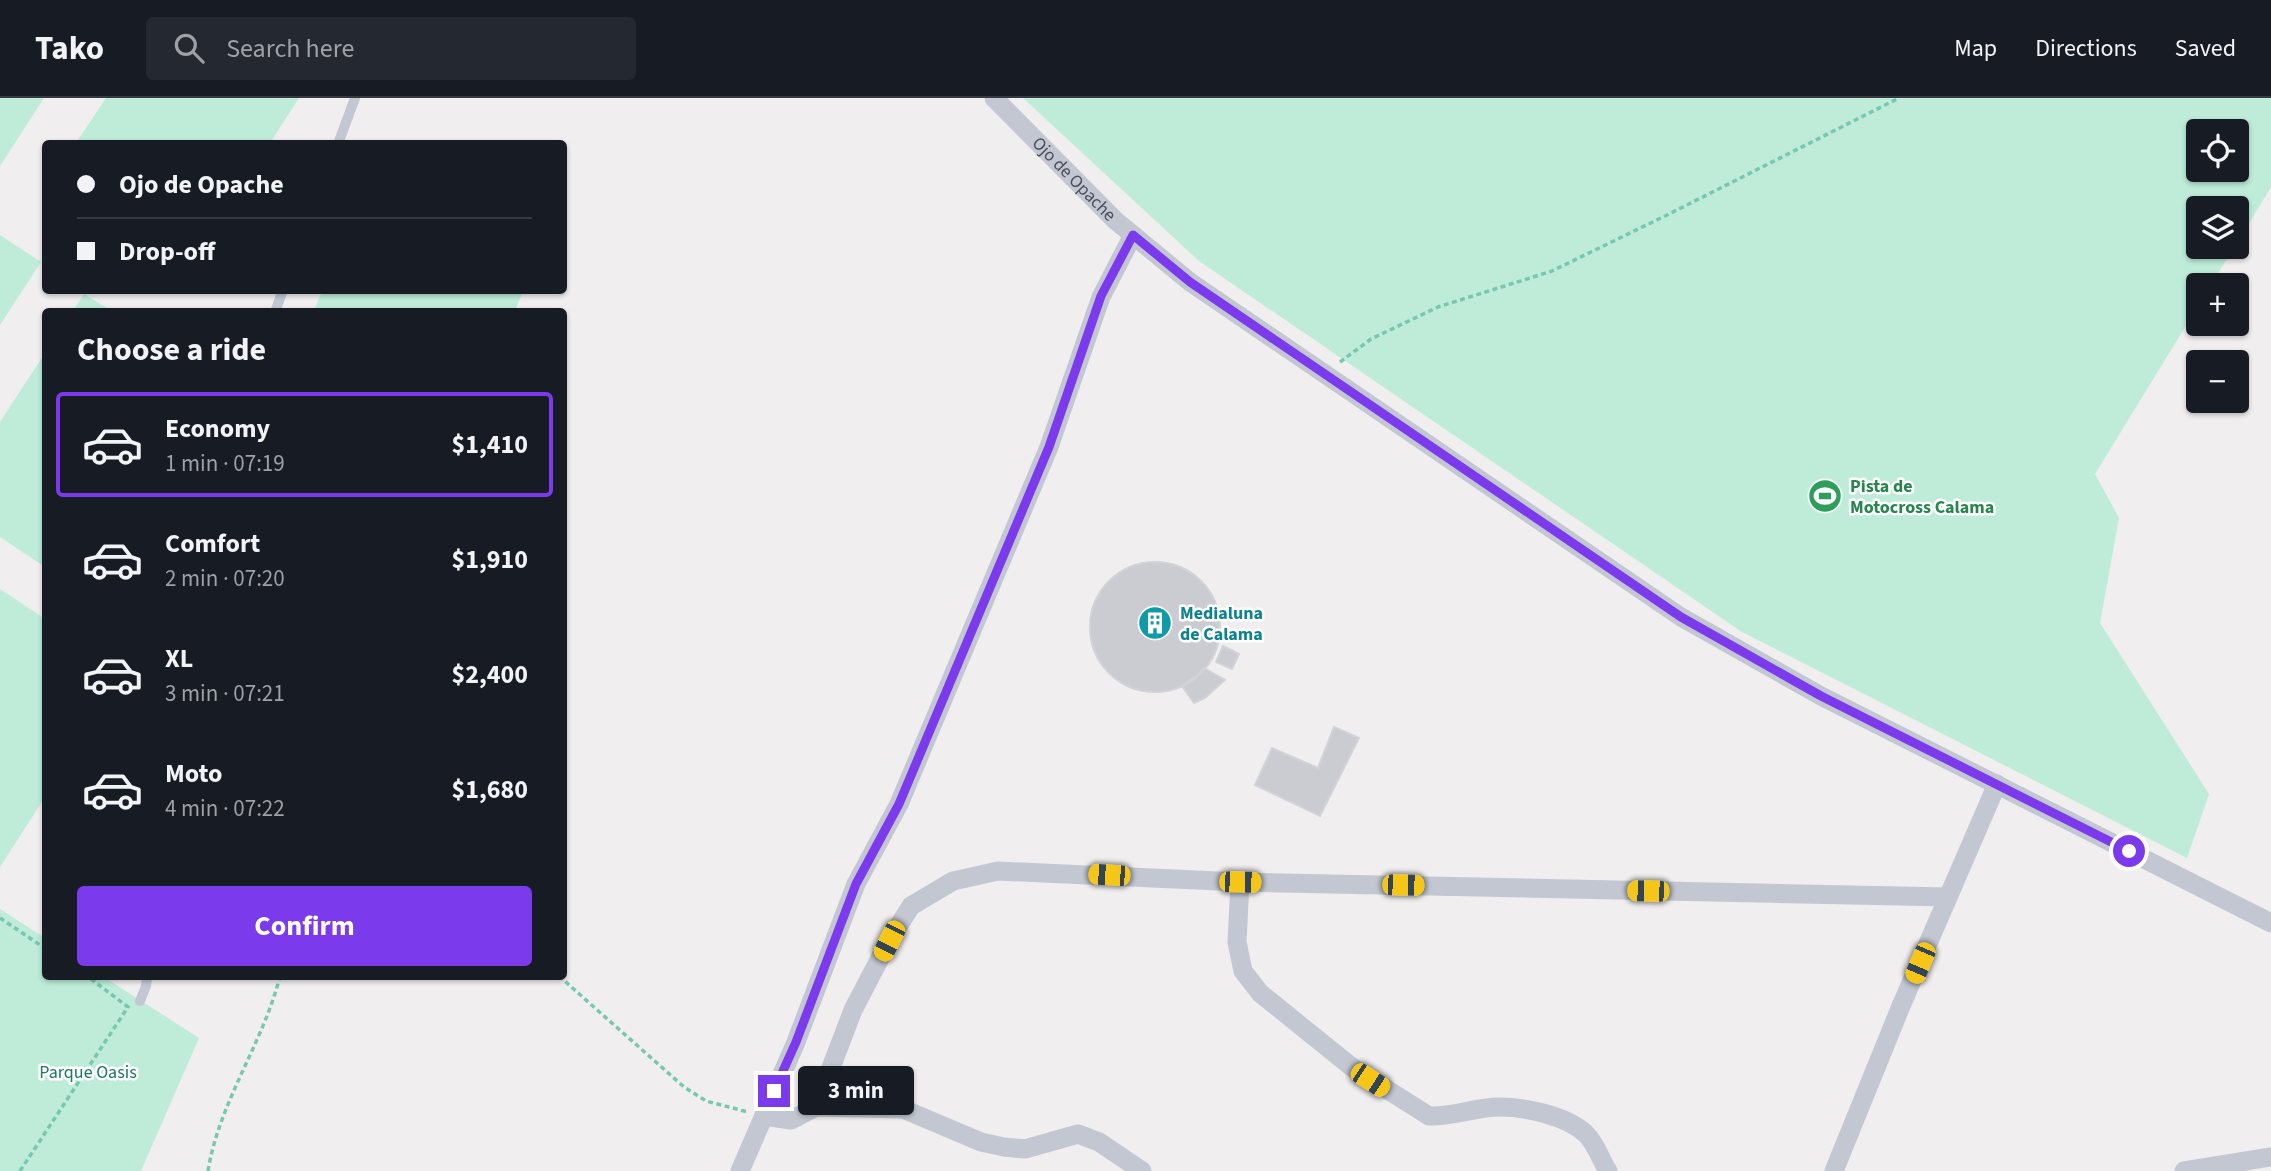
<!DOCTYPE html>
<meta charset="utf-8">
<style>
:root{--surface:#171b24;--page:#242831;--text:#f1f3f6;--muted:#9ea1a6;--line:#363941;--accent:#7c3aed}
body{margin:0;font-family:"Source Sans 3",sans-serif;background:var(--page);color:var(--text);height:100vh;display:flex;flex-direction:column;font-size:26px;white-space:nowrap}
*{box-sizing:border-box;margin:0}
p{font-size:23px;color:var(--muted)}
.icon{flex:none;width:38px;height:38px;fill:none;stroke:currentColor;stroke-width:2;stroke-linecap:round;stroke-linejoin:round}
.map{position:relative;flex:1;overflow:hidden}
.drawer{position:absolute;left:42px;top:210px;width:525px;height:672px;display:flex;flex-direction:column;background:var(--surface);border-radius:7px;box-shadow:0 2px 5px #0004}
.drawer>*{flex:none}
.banner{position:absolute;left:42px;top:42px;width:525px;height:154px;border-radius:7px;box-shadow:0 2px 5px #0004;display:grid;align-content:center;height:154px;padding:0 35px;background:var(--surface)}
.tools{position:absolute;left:2186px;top:21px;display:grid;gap:14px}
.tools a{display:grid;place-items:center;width:63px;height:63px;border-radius:7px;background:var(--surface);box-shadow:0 2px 5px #0004;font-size:35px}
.end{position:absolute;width:32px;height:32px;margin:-16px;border:9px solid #7c3aed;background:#fff;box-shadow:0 0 0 4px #fff}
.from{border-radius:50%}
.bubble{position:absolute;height:49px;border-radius:7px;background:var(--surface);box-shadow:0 2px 5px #0004;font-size:23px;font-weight:700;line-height:49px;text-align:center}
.car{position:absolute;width:21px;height:42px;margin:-21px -10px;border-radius:9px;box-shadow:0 0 5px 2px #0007;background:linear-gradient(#f5c518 24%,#345 0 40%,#f5c518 0 76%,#345 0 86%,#f5c518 0)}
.banner b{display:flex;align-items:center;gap:24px;height:66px;font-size:26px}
.banner b+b{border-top:2px solid var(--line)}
.banner i{width:18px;height:18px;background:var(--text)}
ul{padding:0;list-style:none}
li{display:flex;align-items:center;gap:21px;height:105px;margin:0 14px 10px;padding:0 21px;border:4px solid transparent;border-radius:7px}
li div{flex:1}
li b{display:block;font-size:26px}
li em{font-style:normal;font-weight:700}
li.current{border-color:var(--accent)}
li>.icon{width:63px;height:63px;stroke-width:1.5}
h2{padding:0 35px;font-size:32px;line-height:84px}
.button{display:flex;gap:14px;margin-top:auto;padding:14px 35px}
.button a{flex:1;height:80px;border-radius:7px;background:var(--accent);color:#fff;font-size:28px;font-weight:700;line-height:80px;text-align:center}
header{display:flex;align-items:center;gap:42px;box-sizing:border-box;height:98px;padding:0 35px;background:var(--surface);border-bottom:2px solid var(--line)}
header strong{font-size:33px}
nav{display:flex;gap:38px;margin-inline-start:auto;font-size:24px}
.search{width:490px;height:63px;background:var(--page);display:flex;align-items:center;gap:18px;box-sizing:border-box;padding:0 24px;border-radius:7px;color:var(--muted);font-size:26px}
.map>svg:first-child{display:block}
</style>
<header>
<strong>Tako</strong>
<div class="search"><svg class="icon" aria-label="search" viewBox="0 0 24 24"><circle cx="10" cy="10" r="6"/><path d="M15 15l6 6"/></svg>Search here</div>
<nav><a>Map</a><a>Directions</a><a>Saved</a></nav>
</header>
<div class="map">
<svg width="2271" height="1073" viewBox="0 0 2271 1073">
<rect width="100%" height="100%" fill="#f0eeee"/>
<path fill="#beecd9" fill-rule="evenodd" d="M 0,0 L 44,0 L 0,68 Z
M 106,0 L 299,0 L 270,45 L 76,45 Z
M 1023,0 L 2271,0 L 2271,89 L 2237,145 L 2236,110 L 2198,110 L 2198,149 L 2234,149 L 2211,187 L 2198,187 L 2198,208 L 2095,376 L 2119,420 L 2100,525 L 2209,696 L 2187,760 L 1742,534 L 1199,163 ZM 2198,33 L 2236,33 L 2236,72 L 2198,72 Z
M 0,137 L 41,164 L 0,227 Z
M 322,193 L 322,192 L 523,193 L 515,213 L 314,213 Z
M 84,196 L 112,213 L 73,213 Z
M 45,255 L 45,469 L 0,439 L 0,324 Z
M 0,491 L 45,521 L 45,699 L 0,769 Z
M 0,811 L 45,840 L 46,878 L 104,879 L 199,940 L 141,1073 L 0,1073 Z"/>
<path fill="#cbccd2" stroke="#d2d3d9" stroke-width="2" d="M1090 529a65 65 0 1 1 130 0a65 65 0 1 1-130 0Z
M 1223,548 L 1239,556 L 1232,571 L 1216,564 Z
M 1204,570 L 1225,582 L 1205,600 L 1194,605 L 1182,588 L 1199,576 Z
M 1334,629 L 1359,640 L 1320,718 L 1255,687 L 1272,650 L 1318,670 Z"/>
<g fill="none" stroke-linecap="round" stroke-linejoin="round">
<path stroke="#78c8b1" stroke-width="3.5" stroke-dasharray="5 3.5" stroke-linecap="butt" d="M 1340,264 L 1371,241 L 1438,209 L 1552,173 L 1667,117 L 1899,0
M 0,820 L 46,851
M 559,878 L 684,989 L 706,1003 L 748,1014
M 20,1073 L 128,909 L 87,878
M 208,1073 C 219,1004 263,946 280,878"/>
<path stroke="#c2c7d2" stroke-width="10" d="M 338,46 L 355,0
M 275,214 L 283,192
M 140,903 L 146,888 L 147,878"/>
<g stroke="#c2c7d2" stroke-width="19">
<path id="s1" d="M 994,0 L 1116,123 L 1190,184 L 1681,519 L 1821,598 L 2271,825"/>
<path d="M 1240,784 L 1237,844 L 1243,873 L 1260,895 L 1353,970 L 1429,1018 C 1453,1019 1476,1009 1499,1009 C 1526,1009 1567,1018 1586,1036 C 1597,1047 1600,1061 1608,1073"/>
<path d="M 816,1009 L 903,1011 L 981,1044 L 1004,1049 L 1025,1051 L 1078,1036 L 1099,1044 L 1142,1073"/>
<path d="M 764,1018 L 791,1022 L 816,1009 L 853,912 L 889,843 L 911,808 L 953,783 L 998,773 L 1240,784 L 1948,799"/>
<path d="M 740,1073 L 796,944 L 856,786 L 899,706 L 1049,349 L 1101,199 L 1133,137"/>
<path d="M 1834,1073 L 1901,908 L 1997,686"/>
<path d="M 2184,1073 L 2271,1059"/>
</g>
</g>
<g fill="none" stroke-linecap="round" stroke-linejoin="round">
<path stroke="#7c3aed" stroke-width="9" d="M 774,993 L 796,944 L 856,786 L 899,706 L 1049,349 L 1101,198 L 1133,137 L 1190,184 L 1681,519 L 1821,598 L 2129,753"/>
</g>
<defs>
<g id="stadium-disc" transform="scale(1.75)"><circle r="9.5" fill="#2e9e5b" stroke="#fff"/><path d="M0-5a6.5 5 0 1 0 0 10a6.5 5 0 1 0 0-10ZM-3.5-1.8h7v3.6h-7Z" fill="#fff"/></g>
<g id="building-disc" transform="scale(1.75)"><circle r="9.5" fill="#0f9aa8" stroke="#fff"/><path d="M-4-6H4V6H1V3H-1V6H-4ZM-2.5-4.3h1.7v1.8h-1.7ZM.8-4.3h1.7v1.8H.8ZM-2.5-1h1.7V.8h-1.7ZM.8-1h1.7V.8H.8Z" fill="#fff"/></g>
</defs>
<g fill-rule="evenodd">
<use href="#stadium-disc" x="1825" y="398"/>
<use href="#building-disc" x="1155" y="525"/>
</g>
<g text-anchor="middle" stroke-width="5" stroke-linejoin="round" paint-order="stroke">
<g font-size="18" fill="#474d5a" stroke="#fff">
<text dy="6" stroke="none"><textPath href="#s1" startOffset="114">Ojo de Opache</textPath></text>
</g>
<g font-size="18" font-weight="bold" fill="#27864d" stroke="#fff" text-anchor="start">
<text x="1850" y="394">Pista de<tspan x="1850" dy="21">Motocross Calama</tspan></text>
</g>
<g font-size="18" font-weight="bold" fill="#0d838f" stroke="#fff" text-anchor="start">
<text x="1180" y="521">Medialuna<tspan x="1180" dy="21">de Calama</tspan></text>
</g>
<g font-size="18" fill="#1c775d" stroke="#fff">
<text x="88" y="980">Parque Oasis</text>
</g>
</g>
</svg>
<div class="tools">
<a><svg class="icon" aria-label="locate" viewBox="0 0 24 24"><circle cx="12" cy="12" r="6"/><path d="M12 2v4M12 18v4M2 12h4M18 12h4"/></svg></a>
<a><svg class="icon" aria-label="layers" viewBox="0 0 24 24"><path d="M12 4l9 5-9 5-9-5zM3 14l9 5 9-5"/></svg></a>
<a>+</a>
<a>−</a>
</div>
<i class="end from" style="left:2129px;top:753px"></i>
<i class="end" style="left:774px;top:993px"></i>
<div class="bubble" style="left:798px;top:968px;width:116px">3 min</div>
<i class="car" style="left:1109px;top:777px;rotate:273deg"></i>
<i class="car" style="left:1240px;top:784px;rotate:91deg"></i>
<i class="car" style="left:1403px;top:787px;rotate:91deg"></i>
<i class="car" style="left:1648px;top:793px;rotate:271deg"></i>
<i class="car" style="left:889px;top:843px;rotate:207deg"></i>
<i class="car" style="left:1920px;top:865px;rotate:203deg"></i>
<i class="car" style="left:1370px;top:982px;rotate:123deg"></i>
<div class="banner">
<b><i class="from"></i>Ojo de Opache</b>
<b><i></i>Drop-off</b>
</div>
<section class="drawer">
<h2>Choose a ride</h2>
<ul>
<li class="current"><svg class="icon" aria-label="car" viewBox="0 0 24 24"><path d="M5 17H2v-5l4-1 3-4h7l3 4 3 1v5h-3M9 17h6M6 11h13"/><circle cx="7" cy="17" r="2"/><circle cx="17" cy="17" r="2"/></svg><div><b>Economy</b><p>1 min · 07:19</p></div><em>$1,410</em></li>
<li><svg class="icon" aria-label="car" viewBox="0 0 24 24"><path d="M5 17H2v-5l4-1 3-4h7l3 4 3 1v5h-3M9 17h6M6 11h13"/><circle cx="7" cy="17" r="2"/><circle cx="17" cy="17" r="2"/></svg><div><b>Comfort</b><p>2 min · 07:20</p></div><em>$1,910</em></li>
<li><svg class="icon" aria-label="car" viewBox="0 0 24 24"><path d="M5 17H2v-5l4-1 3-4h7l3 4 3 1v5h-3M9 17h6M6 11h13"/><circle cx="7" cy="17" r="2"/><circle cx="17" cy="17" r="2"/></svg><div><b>XL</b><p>3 min · 07:21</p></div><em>$2,400</em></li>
<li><svg class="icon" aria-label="car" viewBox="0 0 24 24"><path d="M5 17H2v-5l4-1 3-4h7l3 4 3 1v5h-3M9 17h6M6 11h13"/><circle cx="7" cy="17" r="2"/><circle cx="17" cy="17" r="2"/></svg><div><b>Moto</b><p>4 min · 07:22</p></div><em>$1,680</em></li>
</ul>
<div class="button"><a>Confirm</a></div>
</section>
</div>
